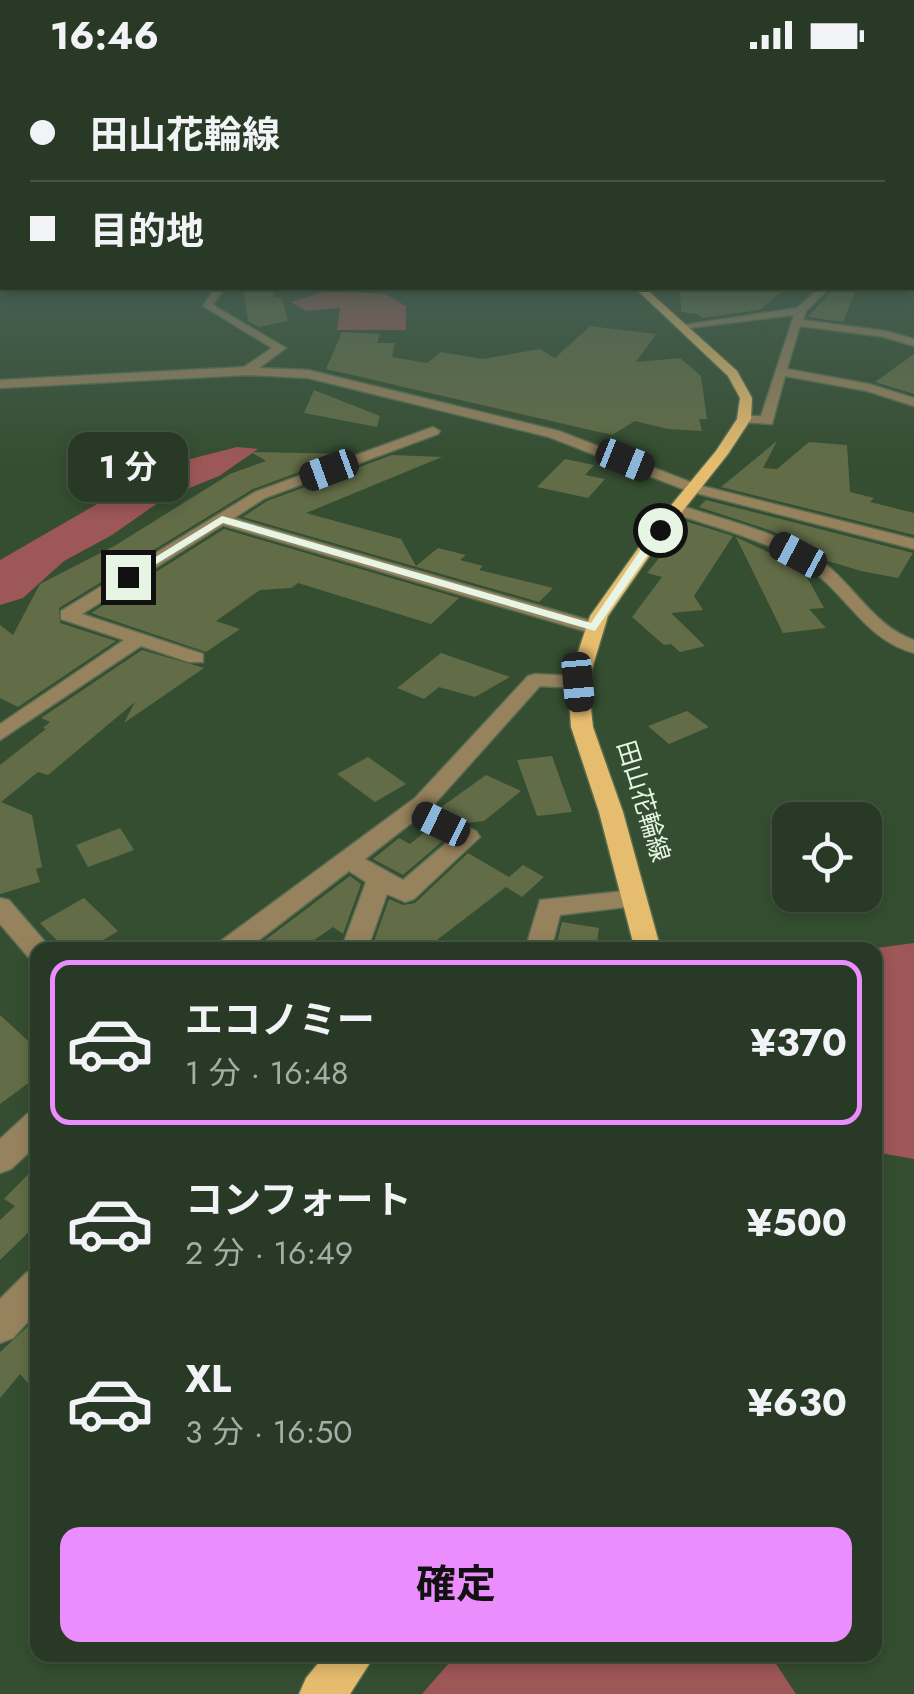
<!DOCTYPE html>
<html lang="ja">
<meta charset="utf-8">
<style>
:root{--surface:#283a25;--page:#30412d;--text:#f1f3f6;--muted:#a5ada7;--line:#445442;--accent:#eb8dfc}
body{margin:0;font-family:Jost,"Noto Sans JP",sans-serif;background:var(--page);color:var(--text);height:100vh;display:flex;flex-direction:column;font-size:38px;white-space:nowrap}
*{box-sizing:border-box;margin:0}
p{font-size:32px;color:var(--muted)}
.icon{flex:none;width:55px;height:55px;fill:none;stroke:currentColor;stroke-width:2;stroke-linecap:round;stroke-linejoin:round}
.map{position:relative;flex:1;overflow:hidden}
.panel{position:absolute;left:30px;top:872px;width:852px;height:720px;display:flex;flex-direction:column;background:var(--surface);border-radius:20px;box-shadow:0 5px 15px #0003,0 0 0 2px var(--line)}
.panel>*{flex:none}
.banner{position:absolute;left:0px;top:0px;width:915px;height:220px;box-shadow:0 5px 15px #0003,0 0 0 2px var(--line);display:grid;align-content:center;height:220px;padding:0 30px;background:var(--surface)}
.controls{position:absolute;left:772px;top:732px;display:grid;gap:20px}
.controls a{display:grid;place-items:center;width:110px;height:110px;border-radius:20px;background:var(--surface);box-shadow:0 5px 15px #0003,0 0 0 2px var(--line);font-size:50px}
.end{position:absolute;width:45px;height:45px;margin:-22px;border:12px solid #e6f5e4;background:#111;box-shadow:0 0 0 5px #111}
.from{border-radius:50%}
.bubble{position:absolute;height:70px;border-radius:20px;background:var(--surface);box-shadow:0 5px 15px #0003,0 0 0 2px var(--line);font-size:32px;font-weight:700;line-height:70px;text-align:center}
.car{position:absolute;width:30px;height:60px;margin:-30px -15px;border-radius:12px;box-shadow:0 0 8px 2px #0007;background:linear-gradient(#222 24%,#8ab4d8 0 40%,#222 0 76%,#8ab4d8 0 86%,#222 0)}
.banner b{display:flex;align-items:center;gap:35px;height:95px;font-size:38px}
.banner b+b{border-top:2px solid var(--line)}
.banner i{width:25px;height:25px;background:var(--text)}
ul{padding:18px 0 0;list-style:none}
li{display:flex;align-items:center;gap:30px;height:165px;margin:0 20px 15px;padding:0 10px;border:5px solid transparent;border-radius:20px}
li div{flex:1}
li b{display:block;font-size:38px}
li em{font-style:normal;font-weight:700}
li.selected{border-color:var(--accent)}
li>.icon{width:90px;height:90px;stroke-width:1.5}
.action{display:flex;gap:20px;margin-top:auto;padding:20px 30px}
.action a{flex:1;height:115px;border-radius:20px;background:var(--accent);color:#111;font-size:40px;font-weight:700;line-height:115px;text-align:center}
.status{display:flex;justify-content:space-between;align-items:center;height:70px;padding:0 50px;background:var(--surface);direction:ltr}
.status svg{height:28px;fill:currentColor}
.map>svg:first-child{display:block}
</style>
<div class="status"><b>16:46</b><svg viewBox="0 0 49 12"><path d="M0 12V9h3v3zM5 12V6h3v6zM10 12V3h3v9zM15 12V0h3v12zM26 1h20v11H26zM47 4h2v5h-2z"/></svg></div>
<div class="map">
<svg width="914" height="1624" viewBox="0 0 914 1624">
<rect width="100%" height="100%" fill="#354e31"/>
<path fill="#9e5757" d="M 327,221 L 385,224 L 406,236 L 406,260 L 337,260 L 340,238 L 306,241 L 291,232 Z
M 237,377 L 258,379 L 219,406 L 165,428 L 112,465 L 64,491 L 23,528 L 0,535 L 0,490 L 163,396 Z
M 914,873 L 914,1089 L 875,1082 L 875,880 L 862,880 Z
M 456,1585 L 770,1585 L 796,1624 L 422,1624 Z"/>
<path fill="#626d47" d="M 243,218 L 272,218 L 274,228 L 282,228 L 288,251 L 259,257 L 248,251 Z
M 680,218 L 786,218 L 759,240 L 703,248 L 697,244 L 681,242 Z
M 834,218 L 857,218 L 843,252 L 808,247 Z
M 590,256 L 656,264 L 636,292 L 680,288 L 701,306 L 707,349 L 699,349 L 702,361 L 668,359 L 635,351 L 612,365 L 326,299 L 342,262 L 380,264 L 377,273 L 395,273 L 392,287 L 427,293 L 441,282 L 483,289 L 540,279 L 555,288 Z
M 914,284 L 914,324 L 875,312 Z
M 314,320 L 380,346 L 377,357 L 304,343 Z
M 777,371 L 763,398 L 777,399 L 809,372 L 847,375 L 850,422 L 874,428 L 870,432 L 914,443 L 914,465 L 721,417 Z
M 251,382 L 348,384 L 253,419 L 59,538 L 60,553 L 116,571 L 18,637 L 0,628 L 0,555 L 13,565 L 40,514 L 116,475 L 230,404 L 266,391 Z
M 392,385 L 442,387 L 306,443 L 401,469 L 416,496 L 438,478 L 466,485 L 460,490 L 483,496 L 479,500 L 553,518 L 539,532 L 243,447 L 267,431 Z
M 565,389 L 594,395 L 585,405 L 605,409 L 588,428 L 537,417 Z
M 706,430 L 913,483 L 898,508 L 861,501 L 828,491 L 772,461 L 699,437 Z
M 688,452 L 733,466 L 694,526 L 703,540 L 671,543 L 705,576 L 680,582 L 671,574 L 664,575 L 632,547 L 662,507 L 647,503 Z
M 224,459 L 459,528 L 431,554 L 298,513 L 291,518 L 260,520 L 216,551 L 240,559 L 206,582 L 91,543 Z
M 736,467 L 802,498 L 824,538 L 809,539 L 826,558 L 783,563 Z
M 142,580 L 204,598 L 124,653 L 135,632 L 48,705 L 38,702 L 1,732 L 32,745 L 42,797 L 36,799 L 40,812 L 0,824 L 0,695 L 46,659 L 43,658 L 50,652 L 41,648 Z
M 441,583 L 510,607 L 475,627 L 439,617 L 424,629 L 397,618 Z
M 687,641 L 709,657 L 669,674 L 648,656 Z
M 552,686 L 572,742 L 537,746 L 517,690 Z
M 368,687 L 406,714 L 375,732 L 337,704 Z
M 486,705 L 521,721 L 484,751 L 468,753 L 440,738 Z
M 120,758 L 134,780 L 88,797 L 76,775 Z
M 426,761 L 444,770 L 403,805 L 373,789 L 399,768 L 410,774 Z
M 468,783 L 509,807 L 523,795 L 544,807 L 522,827 L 506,817 L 424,880 L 371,880 L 389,829 L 403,835 L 415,833 Z
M 350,806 L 361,814 L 343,864 L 333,857 L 300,880 L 252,880 Z
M 84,828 L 118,861 L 87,880 L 66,880 L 40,853 Z
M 562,852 L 599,858 L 596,880 L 555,880 Z
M 0,945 L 38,980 L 38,1006 L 0,1034 Z
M 38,1094 L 38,1153 L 0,1190 L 0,1150 L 15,1136 L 4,1129 Z
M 38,1247 L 38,1324 L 20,1304 L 0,1328 L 0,1282 Z"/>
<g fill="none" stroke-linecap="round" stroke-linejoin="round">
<g stroke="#556c51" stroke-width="3">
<path id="minor" d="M 912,166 L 914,167 L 914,173 L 912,172 Z
M 912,204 L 914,204 L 914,210 L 912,210 Z
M 215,218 L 225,218 L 213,234 L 216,237 L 286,278 L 259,298 L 308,300 L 559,361 L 698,415 L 914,469 L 914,479 L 688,421 L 549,367 L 308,308 L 247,305 L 0,318 L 0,310 L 244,297 L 272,278 L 203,236 Z
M 820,218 L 830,218 L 806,241 L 803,250 L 886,261 L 914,269 L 914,276 L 884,267 L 800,256 L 787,299 L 869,314 L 914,328 L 914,336 L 867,321 L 785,306 L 772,354 L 739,352 L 739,346 L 761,346 L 794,245 L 682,259 L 676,256 L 797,238 Z
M 433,357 L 440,361 L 438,364 L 265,428 L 234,448 L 602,554 L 602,562 L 588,562 L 223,455 L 82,544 L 203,584 L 203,592 L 189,592 L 141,576 L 0,670 L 0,654 L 124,570 L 61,549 L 61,541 L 255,422 Z
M 670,436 L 682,436 C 728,451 779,462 820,490 C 854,514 873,556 914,570 L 914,583 C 865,570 847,524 807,497 C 766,469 716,458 670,442 Z
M 535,604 L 578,606 L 588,612 L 578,618 L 540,616 L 430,739 L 476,761 L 480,767 L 414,829 L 405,832 L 387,824 L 367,880 L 341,880 L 366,812 L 349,801 L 246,880 L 214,880 L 218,873 L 415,728 L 528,606 ZM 414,751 L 451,769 L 403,810 L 365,789 Z
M 634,820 L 643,823 L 647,829 L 643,835 L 560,845 L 551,880 L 525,880 L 540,830 Z
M 0,828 L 9,830 L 47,874 L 51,880 L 38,880 L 38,891 L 29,888 L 0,854 Z
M 38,1041 L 38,1074 L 11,1099 L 0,1103 L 0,1069 L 27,1044 Z
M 38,1198 L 38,1241 L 13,1268 L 0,1273 L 0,1229 L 26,1203 Z"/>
</g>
<g stroke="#556c51" stroke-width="3">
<path id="major" d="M 635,218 L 645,218 L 737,301 L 752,328 L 751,349 L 728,384 L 666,462 L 608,546 L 588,612 L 593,657 L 623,742 L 661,880 L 635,880 L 599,742 L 571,657 L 568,612 L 590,546 L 654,456 L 716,381 L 737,349 L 740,328 L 728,306 Z
M 325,1585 L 375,1585 L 350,1624 L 299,1624 L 306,1608 Z"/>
</g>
<use href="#minor" fill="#97825e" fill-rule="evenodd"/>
<use href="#major" fill="#e6bc6e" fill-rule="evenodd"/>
</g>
<linearGradient id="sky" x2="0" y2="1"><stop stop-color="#1d2b1b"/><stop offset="0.42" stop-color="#4b635a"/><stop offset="1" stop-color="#4b635a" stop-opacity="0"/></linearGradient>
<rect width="914" height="393" fill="url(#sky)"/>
<path fill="#e6f5e4" d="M 222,446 L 591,553 L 656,457 L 665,460 L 595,561 L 223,453 L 132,509 L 123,507 Z"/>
<g text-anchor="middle" stroke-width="8" stroke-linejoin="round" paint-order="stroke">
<g font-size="25" fill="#e6f5e4" stroke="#354e31">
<text transform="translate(644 731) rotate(73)" y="9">田山花輪線</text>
</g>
</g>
</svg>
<div class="controls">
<a><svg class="icon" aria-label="locate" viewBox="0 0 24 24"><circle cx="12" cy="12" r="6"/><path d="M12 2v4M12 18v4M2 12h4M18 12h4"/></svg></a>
</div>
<i class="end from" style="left:660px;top:460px"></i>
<i class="end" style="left:128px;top:507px"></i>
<div class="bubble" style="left:68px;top:362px;width:120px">1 分</div>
<i class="car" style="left:625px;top:390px;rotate:112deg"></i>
<i class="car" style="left:329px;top:400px;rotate:250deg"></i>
<i class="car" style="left:798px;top:485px;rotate:298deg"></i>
<i class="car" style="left:578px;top:612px;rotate:175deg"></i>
<i class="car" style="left:441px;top:754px;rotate:296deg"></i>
<div class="banner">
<b><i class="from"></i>田山花輪線</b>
<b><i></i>目的地</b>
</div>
<section class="panel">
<ul>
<li class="selected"><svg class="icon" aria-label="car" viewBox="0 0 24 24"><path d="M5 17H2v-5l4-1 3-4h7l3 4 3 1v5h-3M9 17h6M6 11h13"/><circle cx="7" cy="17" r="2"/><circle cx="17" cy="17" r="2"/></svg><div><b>エコノミー</b><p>1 分 · 16:48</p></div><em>¥370</em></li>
<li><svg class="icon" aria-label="car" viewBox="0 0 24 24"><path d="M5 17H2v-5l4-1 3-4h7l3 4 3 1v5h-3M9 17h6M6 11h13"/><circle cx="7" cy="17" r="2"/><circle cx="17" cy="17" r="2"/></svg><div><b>コンフォート</b><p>2 分 · 16:49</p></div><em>¥500</em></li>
<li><svg class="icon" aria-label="car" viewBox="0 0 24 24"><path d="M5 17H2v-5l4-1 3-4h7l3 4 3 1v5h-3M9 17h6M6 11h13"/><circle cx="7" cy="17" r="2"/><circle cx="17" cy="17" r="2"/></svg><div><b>XL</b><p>3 分 · 16:50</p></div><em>¥630</em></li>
</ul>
<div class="action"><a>確定</a></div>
</section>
</div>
